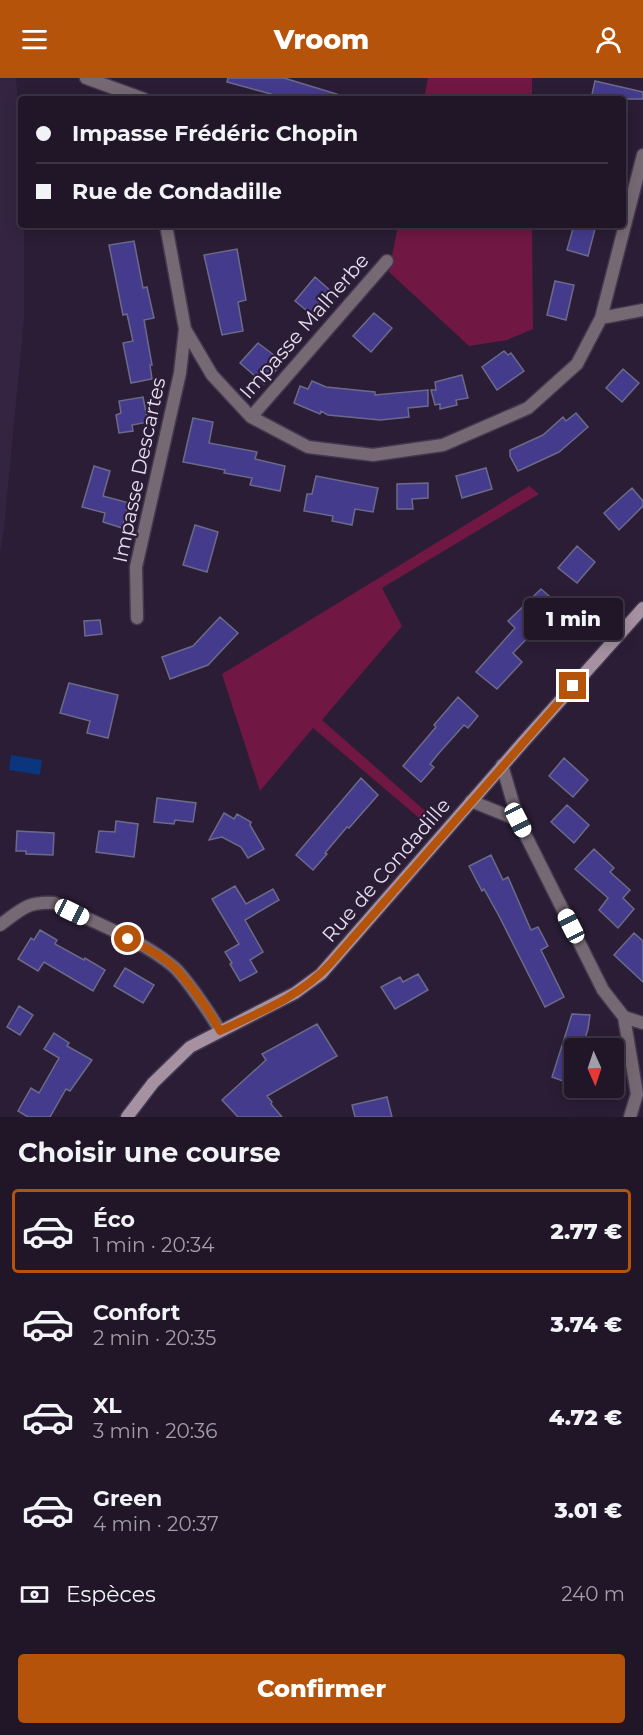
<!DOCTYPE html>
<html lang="fr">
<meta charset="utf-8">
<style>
:root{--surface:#201628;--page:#2d2334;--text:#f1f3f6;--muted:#a29fa8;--line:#3d3545;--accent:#b45309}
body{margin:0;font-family:Montserrat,sans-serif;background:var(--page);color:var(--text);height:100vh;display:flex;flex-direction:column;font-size:22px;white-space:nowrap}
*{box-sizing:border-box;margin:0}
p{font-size:20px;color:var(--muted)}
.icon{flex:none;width:33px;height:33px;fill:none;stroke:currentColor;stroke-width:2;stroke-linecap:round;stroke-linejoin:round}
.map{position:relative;height:1039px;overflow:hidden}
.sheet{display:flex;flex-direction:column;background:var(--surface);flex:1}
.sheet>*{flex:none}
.top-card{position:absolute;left:18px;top:18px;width:608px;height:132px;border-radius:6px;box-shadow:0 3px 15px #0003,0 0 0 2px var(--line);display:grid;align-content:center;height:132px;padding:0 18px;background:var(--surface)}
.needle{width:39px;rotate:177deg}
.controls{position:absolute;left:564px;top:960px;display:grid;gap:12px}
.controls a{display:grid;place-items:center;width:60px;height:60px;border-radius:6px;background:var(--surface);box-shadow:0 3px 15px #0003,0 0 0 2px var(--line);font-size:30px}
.end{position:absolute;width:27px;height:27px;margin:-14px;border:8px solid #b45309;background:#fff;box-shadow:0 0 0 3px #fff}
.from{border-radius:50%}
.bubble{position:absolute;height:42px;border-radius:6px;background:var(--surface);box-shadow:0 3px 15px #0003,0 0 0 2px var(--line);font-size:20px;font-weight:800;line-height:42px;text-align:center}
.car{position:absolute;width:18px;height:36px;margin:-18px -9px;border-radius:8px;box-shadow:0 0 4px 2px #0007;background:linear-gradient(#fff 24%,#345 0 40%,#fff 0 76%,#345 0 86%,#fff 0)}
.top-card b{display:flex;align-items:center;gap:21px;height:57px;font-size:22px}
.top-card b+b{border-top:2px solid var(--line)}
.top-card i{width:15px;height:15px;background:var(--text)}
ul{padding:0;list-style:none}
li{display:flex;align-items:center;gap:18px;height:84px;margin:0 12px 9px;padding:0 6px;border:3px solid transparent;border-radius:6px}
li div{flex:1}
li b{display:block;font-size:22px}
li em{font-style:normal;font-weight:800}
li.current{border-color:var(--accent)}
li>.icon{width:54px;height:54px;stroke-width:1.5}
h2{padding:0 18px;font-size:27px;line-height:72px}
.pay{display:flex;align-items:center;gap:15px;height:66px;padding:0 18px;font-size:22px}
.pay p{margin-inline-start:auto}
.action{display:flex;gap:12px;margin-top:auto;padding:12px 18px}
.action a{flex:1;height:69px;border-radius:6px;background:var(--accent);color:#fff;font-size:24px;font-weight:800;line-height:69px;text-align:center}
header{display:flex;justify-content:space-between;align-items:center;height:78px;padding:0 18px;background:var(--accent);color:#fff;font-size:27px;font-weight:800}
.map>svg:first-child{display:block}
</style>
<header><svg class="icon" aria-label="menu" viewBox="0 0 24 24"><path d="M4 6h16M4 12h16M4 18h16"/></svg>Vroom<svg class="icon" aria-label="person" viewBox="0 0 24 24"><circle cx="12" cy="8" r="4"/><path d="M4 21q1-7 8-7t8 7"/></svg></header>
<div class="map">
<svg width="643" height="1039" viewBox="0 0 643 1039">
<rect width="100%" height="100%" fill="#2a1d35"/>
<path fill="#342442" d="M 0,0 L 16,0 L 21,66 L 21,147 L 24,147 L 24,241 L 4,450 L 0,475 Z"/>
<path fill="#701843" d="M 428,0 L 532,0 L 532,21 L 424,21 Z
M 398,147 L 532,147 L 533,251 L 507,262 L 469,268 L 389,194 Z
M 529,408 L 539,416 L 382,510 L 402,548 L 322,642 L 439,745 L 431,750 L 313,650 L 260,713 L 222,596 Z"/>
<path fill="#0b357c" d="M 11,677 L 42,682 L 40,697 L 9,692 Z"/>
<path fill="#453b8c" stroke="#6b6b89" stroke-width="1.5" d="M 228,0 L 284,0 L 340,17 L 340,21 L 269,21 L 271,16 L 227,4 Z
M 595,3 L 643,14 L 643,21 L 591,21 Z
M 574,147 L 596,147 L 588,178 L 567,172 Z
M 134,163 L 143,210 L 147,209 L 154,240 L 144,242 L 152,287 L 150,287 L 152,301 L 131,305 L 123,265 L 133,263 L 127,236 L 123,237 L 109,167 Z
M 237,171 L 246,222 L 238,224 L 243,253 L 222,257 L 204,177 Z
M 315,199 L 332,214 L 312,237 L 295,223 Z
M 555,203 L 574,207 L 566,242 L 547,237 Z
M 374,235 L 392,250 L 371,274 L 353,258 Z
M 258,265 L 283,284 L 264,306 L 240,285 Z
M 504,273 L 508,277 L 511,275 L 524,293 L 497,312 L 482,289 Z
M 623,291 L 639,305 L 622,324 L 606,310 Z
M 462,297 L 468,320 L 456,322 L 457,327 L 440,331 L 440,326 L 435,327 L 431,312 L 436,312 L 435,304 Z
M 312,303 L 326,309 L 375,314 L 375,317 L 428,312 L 428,328 L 408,330 L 409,339 L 380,342 L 328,337 L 321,333 L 320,336 L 294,325 L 300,308 L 308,311 Z
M 143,319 L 148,344 L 132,347 L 133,353 L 119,355 L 116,337 L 121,335 L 119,323 Z
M 576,335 L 588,349 L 559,374 L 518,393 L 510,378 L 510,372 L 543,357 L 563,339 L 566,343 Z
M 193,340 L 213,344 L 209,365 L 257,374 L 255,381 L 285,388 L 280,413 L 250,407 L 252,400 L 224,395 L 225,392 L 183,384 Z
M 94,388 L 110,393 L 103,418 L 129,425 L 122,450 L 103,444 L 105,435 L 82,429 Z
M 486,390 L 492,411 L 462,420 L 456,398 Z
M 316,398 L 378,410 L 373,434 L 355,431 L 352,447 L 332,443 L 333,438 L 304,433 L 307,416 L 312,416 Z
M 428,405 L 428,420 L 412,421 L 413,431 L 397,431 L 397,406 Z
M 632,410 L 643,423 L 643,428 L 619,452 L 604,435 Z
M 195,447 L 218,454 L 207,494 L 183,487 Z
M 577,468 L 595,484 L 577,505 L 558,490 Z
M 541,511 L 556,524 L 538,543 L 541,546 L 513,575 L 522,584 L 497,611 L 476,594 L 515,550 L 508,543 Z
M 220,539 L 238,555 L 208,587 L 170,601 L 162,579 L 193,568 Z
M 100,542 L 102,556 L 85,558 L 84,543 Z
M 69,605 L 118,617 L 108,660 L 87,655 L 90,643 L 60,635 Z
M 458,619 L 478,638 L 468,650 L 464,647 L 439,675 L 430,686 L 434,689 L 421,704 L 403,688 L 436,649 L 434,647 Z
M 564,680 L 588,702 L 573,719 L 549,698 Z
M 361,700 L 378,717 L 349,750 L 347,749 L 325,775 L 327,776 L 313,792 L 296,777 Z
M 157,720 L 196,725 L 193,744 L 175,742 L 174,746 L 154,744 Z
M 567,727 L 589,747 L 574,765 L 551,744 Z
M 224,735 L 234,741 L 237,736 L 251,744 L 250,747 L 264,771 L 248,780 L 241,769 L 222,759 L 209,762 Z
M 116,743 L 138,746 L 134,779 L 96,774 L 99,753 L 115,754 Z
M 17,753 L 54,755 L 53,777 L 26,776 L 26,773 L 16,773 Z
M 594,771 L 614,790 L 610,794 L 630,812 L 623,820 L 634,831 L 618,850 L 599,832 L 608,820 L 575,791 Z
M 491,777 L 503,802 L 508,799 L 531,852 L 538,849 L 548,868 L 541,872 L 564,919 L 545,929 L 499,838 L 484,811 L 482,813 L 469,788 Z
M 235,808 L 246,826 L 273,811 L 279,822 L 245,842 L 263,874 L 250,882 L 257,894 L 240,903 L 230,886 L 232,885 L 225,874 L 239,866 L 212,821 Z
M 40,852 L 57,862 L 55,866 L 84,882 L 85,880 L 105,892 L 93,913 L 44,884 L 38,893 L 18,881 L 31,860 L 34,862 Z
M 634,855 L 643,863 L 643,904 L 614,877 Z
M 125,890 L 154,907 L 143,925 L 114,908 Z
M 418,896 L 428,912 L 395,931 L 381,909 L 400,899 L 403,904 Z
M 19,928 L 33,937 L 20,957 L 7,949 Z
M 572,936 L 590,937 L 588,951 L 582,970 L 574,970 L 574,1007 L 552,999 Z
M 317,946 L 337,978 L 267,1018 L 272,1024 L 271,1026 L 282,1039 L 238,1039 L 222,1022 L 266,982 L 262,976 Z
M 54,955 L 69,965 L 67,968 L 92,982 L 70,1013 L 66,1011 L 50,1039 L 28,1039 L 18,1033 L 31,1010 L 39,1015 L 59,980 L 44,971 Z
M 387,1019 L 392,1039 L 355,1039 L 352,1027 Z"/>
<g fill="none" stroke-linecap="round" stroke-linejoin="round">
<g stroke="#44384f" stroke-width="15">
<path id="street" d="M 86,0 L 144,21
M 166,147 L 185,251 L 212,297 L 251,339 L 308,369 L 373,377 L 443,367 L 528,330 L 577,286 L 601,240 L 643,77
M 601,240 L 643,232
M 251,339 L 387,183
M 137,540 L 136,489 L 180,295 L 185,251
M 471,723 L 518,742 L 502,687
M 518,742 L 603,912 L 624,939 L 643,945
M 0,847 C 21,832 27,823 54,825 C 92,844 141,861 174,889 C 186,900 212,938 220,953
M 624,939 L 637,1016 L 630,1039"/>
</g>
<g stroke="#44384f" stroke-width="15">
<path id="secondary" d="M 127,1039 L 153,1005 L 190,969 L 295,915 L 321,896 L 525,662 L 643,530"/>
</g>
<use href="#street" stroke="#766973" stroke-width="12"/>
<use href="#secondary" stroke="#a591a1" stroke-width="12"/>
</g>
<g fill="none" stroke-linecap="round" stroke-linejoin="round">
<path stroke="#b45309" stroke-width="8" d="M 128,861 C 144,869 163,878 176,891 C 192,909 209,932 220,953 C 258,935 301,918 330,886 L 573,608"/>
</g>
<g text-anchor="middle" stroke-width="4.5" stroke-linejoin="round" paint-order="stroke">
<g font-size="20" fill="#e7dfef" stroke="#2a1d35">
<text transform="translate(304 248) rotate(-49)" y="7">Impasse Malherbe</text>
<text transform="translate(139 392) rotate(-78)" y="7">Impasse Descartes</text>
<text transform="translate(386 792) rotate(-49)" y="7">Rue de Condadille</text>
</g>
</g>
</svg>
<div class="controls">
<a><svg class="needle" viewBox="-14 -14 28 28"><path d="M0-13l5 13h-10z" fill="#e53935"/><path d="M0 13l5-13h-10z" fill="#a29fa8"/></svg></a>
</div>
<i class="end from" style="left:128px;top:861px"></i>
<i class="end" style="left:573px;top:608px"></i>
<div class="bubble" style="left:524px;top:520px;width:99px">1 min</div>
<i class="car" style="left:518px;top:742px;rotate:153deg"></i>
<i class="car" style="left:72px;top:834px;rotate:116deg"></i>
<i class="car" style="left:571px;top:848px;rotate:333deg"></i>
<div class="top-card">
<b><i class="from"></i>Impasse Frédéric Chopin</b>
<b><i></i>Rue de Condadille</b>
</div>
</div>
<section class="sheet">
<h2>Choisir une course</h2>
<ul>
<li class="current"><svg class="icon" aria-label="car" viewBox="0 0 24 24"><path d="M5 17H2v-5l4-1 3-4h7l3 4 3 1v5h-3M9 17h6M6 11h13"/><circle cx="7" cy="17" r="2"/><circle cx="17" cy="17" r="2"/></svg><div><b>Éco</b><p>1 min · 20:34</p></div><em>2.77 €</em></li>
<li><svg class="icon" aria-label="car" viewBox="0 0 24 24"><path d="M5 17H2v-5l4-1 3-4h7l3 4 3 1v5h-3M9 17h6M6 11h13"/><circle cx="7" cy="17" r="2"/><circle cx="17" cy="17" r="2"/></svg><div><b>Confort</b><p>2 min · 20:35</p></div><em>3.74 €</em></li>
<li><svg class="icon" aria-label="car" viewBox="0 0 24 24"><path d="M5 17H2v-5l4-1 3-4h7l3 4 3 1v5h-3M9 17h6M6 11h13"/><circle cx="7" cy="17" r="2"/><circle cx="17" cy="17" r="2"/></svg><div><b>XL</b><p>3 min · 20:36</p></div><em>4.72 €</em></li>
<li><svg class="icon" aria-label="car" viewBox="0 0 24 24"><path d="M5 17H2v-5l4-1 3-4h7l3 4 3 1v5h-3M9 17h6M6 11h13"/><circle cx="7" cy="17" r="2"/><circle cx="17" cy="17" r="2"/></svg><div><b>Green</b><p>4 min · 20:37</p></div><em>3.01 €</em></li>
</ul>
<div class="pay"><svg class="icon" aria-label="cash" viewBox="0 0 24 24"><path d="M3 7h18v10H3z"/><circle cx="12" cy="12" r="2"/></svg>Espèces<p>240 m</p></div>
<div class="action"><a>Confirmer</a></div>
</section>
